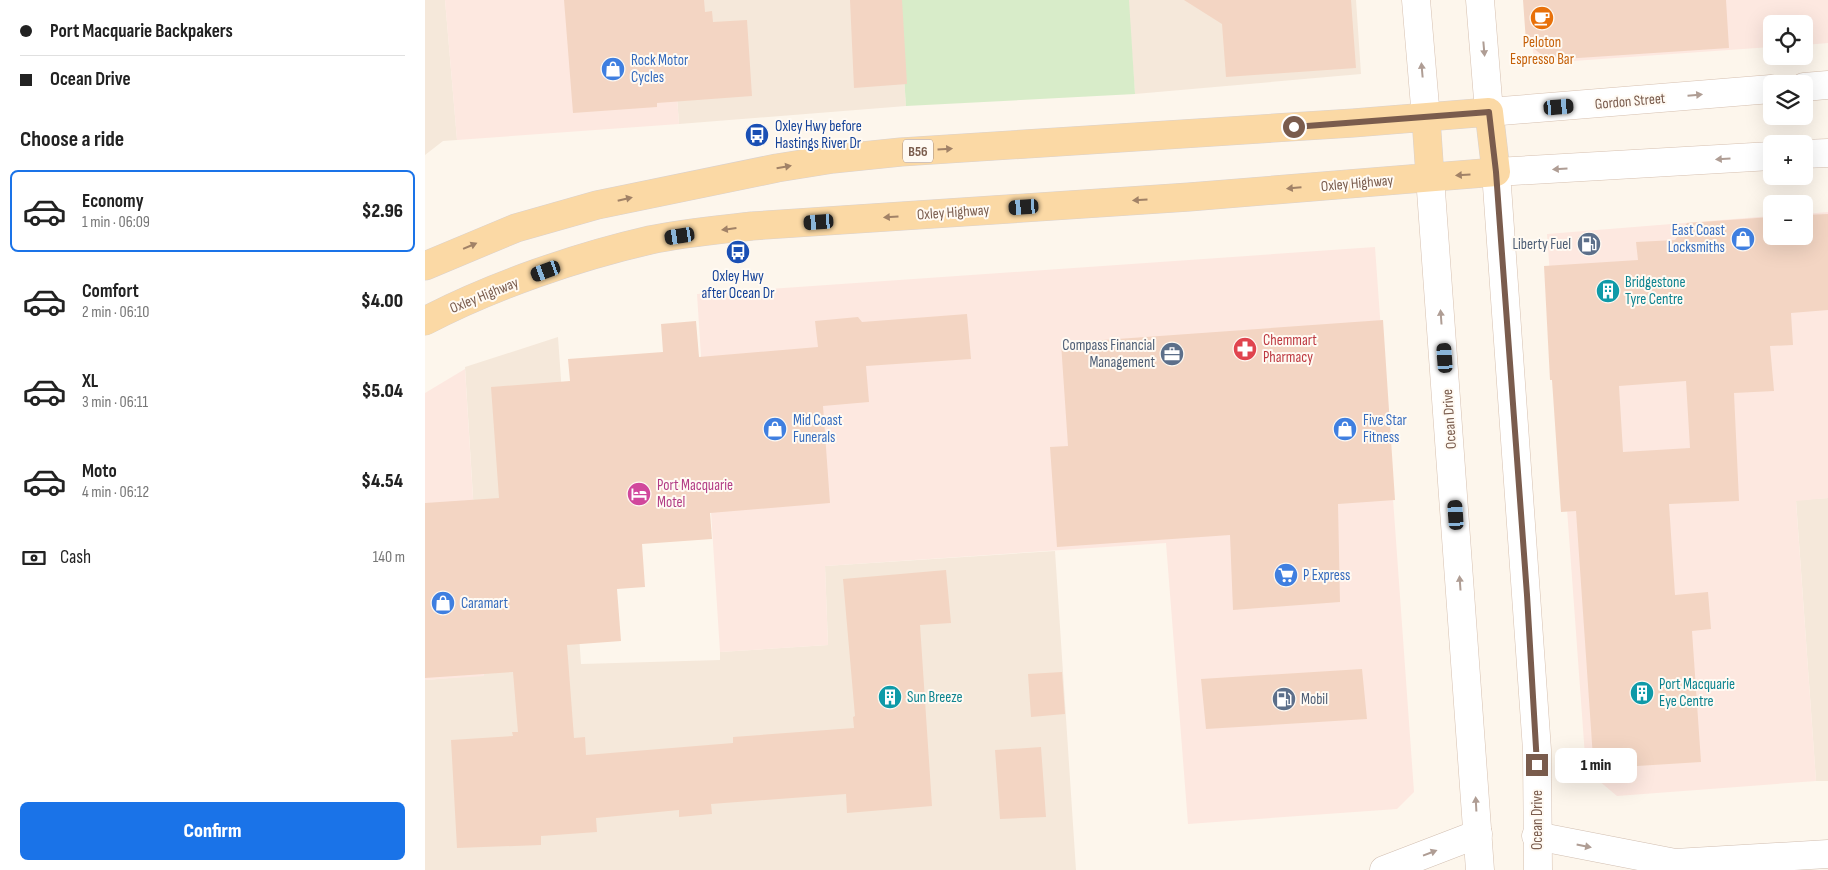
<!DOCTYPE html>
<meta charset="utf-8">
<style>
:root{--surface:#fff;--page:#f6f6f6;--text:#222;--muted:#767676;--line:#e0e0e0;--accent:#1a73e8}
body{margin:0;font-family:"Sofia Sans Condensed",sans-serif;background:var(--page);color:var(--text);height:100vh;display:flex;flex-direction:column;font-size:19px;white-space:nowrap}
*{box-sizing:border-box;margin:0}
p{font-size:16px;color:var(--muted)}
.icon{flex:none;width:28px;height:28px;fill:none;stroke:currentColor;stroke-width:2;stroke-linecap:round;stroke-linejoin:round}
.map{position:relative;flex:1;overflow:hidden}
.side{display:flex;flex-direction:column;background:var(--surface);width:425px}
.side>*{flex:none}
.top-card{display:grid;align-content:center;height:110px;padding:0 20px;background:var(--surface)}
.fabs{position:absolute;left:1338px;top:15px;display:grid;gap:10px}
.fabs a{display:grid;place-items:center;width:50px;height:50px;border-radius:8px;background:var(--surface);box-shadow:0 5px 20px #0002;font-size:25px}
.end{position:absolute;width:22px;height:22px;margin:-11px;border:6px solid #7a5c4d;background:#fff;box-shadow:0 0 0 2px #fff}
.from{border-radius:50%}
.bubble{position:absolute;height:35px;border-radius:8px;background:var(--surface);box-shadow:0 5px 20px #0002;font-size:16px;font-weight:800;line-height:35px;text-align:center}
.car{position:absolute;width:15px;height:30px;margin:-15px -8px;border-radius:6px;box-shadow:0 0 4px 1px #0007;background:linear-gradient(#222 24%,#8ab4d8 0 40%,#222 0 76%,#8ab4d8 0 86%,#222 0)}
.top-card b{display:flex;align-items:center;gap:18px;height:48px;font-size:19px}
.top-card b+b{border-top:1px solid var(--line)}
.top-card i{width:12px;height:12px;background:var(--text)}
ul{padding:0;list-style:none}
li{display:flex;align-items:center;gap:15px;height:82px;margin:0 10px 8px;padding:0 10px;border:2px solid transparent;border-radius:8px}
li div{flex:1}
li b{display:block;font-size:19px}
li em{font-style:normal;font-weight:800}
li.active{border-color:var(--accent)}
li>.icon{width:45px;height:45px;stroke-width:1.5}
h2{padding:0 20px;font-size:22px;line-height:60px}
.pay{display:flex;align-items:center;gap:12px;height:55px;padding:0 20px;font-size:19px}
.pay p{margin-inline-start:auto}
.button{display:flex;gap:10px;margin-top:auto;padding:10px 20px}
.button a{flex:1;height:58px;border-radius:8px;background:var(--accent);color:#fff;font-size:20px;font-weight:800;line-height:58px;text-align:center}
main{display:flex;flex:1;min-height:0}
.map>svg:first-child{display:block}
</style>
<main>
<section class="side">
<div class="top-card">
<b><i class="from"></i>Port Macquarie Backpakers</b>
<b><i></i>Ocean Drive</b>
</div>
<h2>Choose a ride</h2>
<ul>
<li class="active"><svg class="icon" aria-label="car" viewBox="0 0 24 24"><path d="M5 17H2v-5l4-1 3-4h7l3 4 3 1v5h-3M9 17h6M6 11h13"/><circle cx="7" cy="17" r="2"/><circle cx="17" cy="17" r="2"/></svg><div><b>Economy</b><p>1 min · 06:09</p></div><em>$2.96</em></li>
<li><svg class="icon" aria-label="car" viewBox="0 0 24 24"><path d="M5 17H2v-5l4-1 3-4h7l3 4 3 1v5h-3M9 17h6M6 11h13"/><circle cx="7" cy="17" r="2"/><circle cx="17" cy="17" r="2"/></svg><div><b>Comfort</b><p>2 min · 06:10</p></div><em>$4.00</em></li>
<li><svg class="icon" aria-label="car" viewBox="0 0 24 24"><path d="M5 17H2v-5l4-1 3-4h7l3 4 3 1v5h-3M9 17h6M6 11h13"/><circle cx="7" cy="17" r="2"/><circle cx="17" cy="17" r="2"/></svg><div><b>XL</b><p>3 min · 06:11</p></div><em>$5.04</em></li>
<li><svg class="icon" aria-label="car" viewBox="0 0 24 24"><path d="M5 17H2v-5l4-1 3-4h7l3 4 3 1v5h-3M9 17h6M6 11h13"/><circle cx="7" cy="17" r="2"/><circle cx="17" cy="17" r="2"/></svg><div><b>Moto</b><p>4 min · 06:12</p></div><em>$4.54</em></li>
</ul>
<div class="pay"><svg class="icon" aria-label="cash" viewBox="0 0 24 24"><path d="M3 7h18v10H3z"/><circle cx="12" cy="12" r="2"/></svg>Cash<p>140 m</p></div>
<div class="button"><a>Confirm</a></div>
</section>
<div class="map">
<svg width="1403" height="870" viewBox="0 0 1403 870">
<rect width="100%" height="100%" fill="#fdf6ec"/>
<path fill="#f5e8da" d="M 0,0 L 20,0 L 32,140 L 18,141 L 0,155 Z
M 245,0 L 474,0 L 481,106 L 254,124 Z
M 703,0 L 931,0 L 936,74 L 710,94 Z
M 133,337 L 156,664 L 295,660 L 295,652 L 403,645 L 400,566 L 630,551 L 651,870 L 0,870 L 0,680 L 59,675 L 40,367 Z
M 1403,498 L 1403,781 L 1391,781 L 1371,500 Z"/>
<path fill="#fde8e0" d="M 20,0 L 245,0 L 254,124 L 32,140 Z
M 1104,0 L 1403,0 L 1403,43 L 1379,45 L 1379,24 L 1346,24 L 1346,47 L 1120,63 L 1108,53 Z
M 1403,212 L 1403,498 L 1371,501 L 1391,781 L 1192,796 L 1161,770 L 1122,234 L 1346,216 L 1346,236 L 1379,236 L 1379,214 Z
M 950,247 L 989,792 L 972,809 L 763,824 L 741,543 L 400,566 L 403,645 L 295,652 L 272,294 Z
M 40,369 L 59,676 L 0,680 L 0,393 Z"/>
<path fill="#d8ecc9" d="M 474,0 L 704,0 L 710,94 L 481,106 Z"/>
<path fill="#f3d5c3" fill-rule="evenodd" d="M 139,0 L 279,0 L 280,12 L 287,11 L 288,22 L 322,20 L 327,96 L 232,103 L 232,107 L 148,113 Z
M 425,0 L 477,0 L 482,84 L 429,88 Z
M 759,0 L 926,0 L 931,68 L 801,77 L 797,24 Z
M 1098,0 L 1301,0 L 1304,48 L 1123,60 L 1101,42 Z
M 1403,214 L 1403,310 L 1366,313 L 1368,345 L 1345,346 L 1349,391 L 1309,393 L 1314,501 L 1244,504 L 1250,595 L 1283,592 L 1286,629 L 1267,631 L 1276,762 L 1196,767 L 1196,756 L 1168,758 L 1151,511 L 1136,512 L 1127,380 L 1125,380 L 1119,266 L 1213,260 L 1211,242 L 1250,240 L 1262,223 L 1346,217 L 1346,236 L 1379,236 L 1379,215 ZM 1261,381 L 1265,448 L 1198,452 L 1194,386 Z
M 542,314 L 546,359 L 441,366 L 444,402 L 398,406 L 405,503 L 285,513 L 287,539 L 217,544 L 220,587 L 192,589 L 196,641 L 142,645 L 149,738 L 160,737 L 161,755 L 308,743 L 308,737 L 429,728 L 428,717 L 430,716 L 418,579 L 521,570 L 526,623 L 495,625 L 507,806 L 422,813 L 421,794 L 286,804 L 287,814 L 254,817 L 254,810 L 171,818 L 172,832 L 116,836 L 116,845 L 32,848 L 26,740 L 88,736 L 87,732 L 93,732 L 88,672 L 0,678 L 0,503 L 74,498 L 66,387 L 145,381 L 143,359 L 238,352 L 236,324 L 271,321 L 274,357 L 393,347 L 390,321 L 433,317 L 437,322 Z
M 958,320 L 970,500 L 913,504 L 915,602 L 808,610 L 805,535 L 632,547 L 625,447 L 643,446 L 636,343 Z
M 937,669 L 942,719 L 781,729 L 776,679 Z
M 637,672 L 640,714 L 606,717 L 603,674 Z
M 616,747 L 621,817 L 575,819 L 570,750 Z"/>
<g fill="none" stroke-linecap="round" stroke-linejoin="round">
<g stroke="#d1beb0" stroke-width="29">
<path id="street" d="M 1111,836 L 1250,863 L 1403,854
M 959,870 L 1053,834"/>
</g>
<g stroke="#d6c0b0" stroke-width="29">
<path id="secondary" d="M 991,0 L 1001,118
M 1055,0 L 1064,112 L 1346,89
M 1379,87 L 1403,85
M 1379,154 L 1403,153
M 1005,177 L 1055,870
M 1113,870 L 1112,750 L 1071,172 L 1346,156"/>
</g>
<g stroke="#dad1cd" stroke-width="29">
<path id="primary" d="M 1001,118 L 1005,177
M 0,266 L 91,228 L 172,205 L 352,168 L 408,159 L 476,152 L 928,123 L 1064,112 L 1071,172 L 764,197 L 327,226 C 293,230 258,233 225,240 C 151,257 67,286 0,321"/>
</g>
<use href="#street" stroke="#fff" stroke-width="28"/>
<use href="#secondary" stroke="#fff" stroke-width="28"/>
<use href="#primary" stroke="#fbd9a5" stroke-width="28"/>
</g>
<defs><path id="oneway-solid" d="M-6-.8H1V-3.2L6.5 0L1 3.2V.8H-6Z" transform="scale(1.25)"/></defs>
<g fill="#af9d94">
<use href="#oneway-solid" transform="translate(1059 49) rotate(85)"/>
<use href="#oneway-solid" transform="translate(997 70) rotate(-95)"/>
<use href="#oneway-solid" transform="translate(1270 95) rotate(-5)"/>
<use href="#oneway-solid" transform="translate(1298 159) rotate(176)"/>
<use href="#oneway-solid" transform="translate(1135 169) rotate(177)"/>
<use href="#oneway-solid" transform="translate(1016 317) rotate(-94)"/>
<use href="#oneway-solid" transform="translate(1035 583) rotate(-94)"/>
<use href="#oneway-solid" transform="translate(1051 804) rotate(-93)"/>
<use href="#oneway-solid" transform="translate(1159 846) rotate(11)"/>
<use href="#oneway-solid" transform="translate(1005 853) rotate(-21)"/>
</g>
<g fill="#a18267">
<use href="#oneway-solid" transform="translate(520 149) rotate(-4)"/>
<use href="#oneway-solid" transform="translate(359 167) rotate(-10)"/>
<use href="#oneway-solid" transform="translate(1038 175) rotate(176)"/>
<use href="#oneway-solid" transform="translate(869 188) rotate(175)"/>
<use href="#oneway-solid" transform="translate(200 199) rotate(-13)"/>
<use href="#oneway-solid" transform="translate(715 200) rotate(177)"/>
<use href="#oneway-solid" transform="translate(466 217) rotate(176)"/>
<use href="#oneway-solid" transform="translate(304 229) rotate(173)"/>
<use href="#oneway-solid" transform="translate(45 246) rotate(-23)"/>
</g>
<g fill="none" stroke-linecap="round" stroke-linejoin="round">
<path stroke="#7a5c4d" stroke-width="6" d="M 869,127 L 1064,112 L 1071,172 L 1102,595 L 1112,765"/>
</g>
<defs>
<g id="cafe-disc" transform="scale(1.25)"><circle r="9.5" fill="#e8710a" stroke="#fffaf3"/><path d="M-5.5-4.5H6V0H3Q3 3.5 0 3.5H-2.5Q-5.5 3.5-5.5 0ZM3-3.2v2h1.7v-2ZM-6 4.5H4V6H-6Z" fill="#fff"/></g>
<g id="shop-disc" transform="scale(1.25)"><circle r="9.5" fill="#3f7fe0" stroke="#fffaf3"/><path d="M-5-2.5h2.3a2.7 3.5 0 0 1 5.4 0H5L5.5 6h-11ZM-1.5-2.5h3a1.5 2.3 0 0 0-3 0Z" fill="#fff"/></g>
<g id="bus-disc" transform="scale(1.25)"><circle r="9.5" fill="#1a4fb4" stroke="#fffaf3"/><path d="M-5-6H5V4H4V6H2V4H-2V6H-4V4H-5ZM-3.5-4V0h7V-4ZM-3.5 1.2v1.5H-2V1.2ZM2 1.2v1.5H3.5V1.2Z" fill="#fff"/></g>
<g id="fuel-disc" transform="scale(1.25)"><circle r="9.5" fill="#5c6f8a" stroke="#fffaf3"/><path d="M-5.5-6h7V0h2V4h1.3V-2.5L3-4.5l.8-.8L6-3V5H2.5V1h-1V6h-7ZM-4.2-4.7v3.2H.2V-4.7Z" fill="#fff"/></g>
<g id="building-disc" transform="scale(1.25)"><circle r="9.5" fill="#0f9aa8" stroke="#fffaf3"/><path d="M-4-6H4V6H1V3H-1V6H-4ZM-2.5-4.3h1.7v1.8h-1.7ZM.8-4.3h1.7v1.8H.8ZM-2.5-1h1.7V.8h-1.7ZM.8-1h1.7V.8H.8Z" fill="#fff"/></g>
<g id="pharmacy-disc" transform="scale(1.25)"><circle r="9.5" fill="#e0444e" stroke="#fffaf3"/><path d="M-2-6h4v4h4v4h-4v4h-4v-4h-4v-4h4Z" fill="#fff"/></g>
<g id="office-disc" transform="scale(1.25)"><circle r="9.5" fill="#5c6f8a" stroke="#fffaf3"/><path d="M-6-3h4V-5.5h4V-3h4V5H-6ZM-1-4.5V-3h2v-1.5ZM-6 0V1H6V0Z" fill="#fff"/></g>
<g id="hotel-disc" transform="scale(1.25)"><circle r="9.5" fill="#d1479c" stroke="#fffaf3"/><path d="M-6-4.5h1.5V1H6V5H4.5V3h-9V5H-6ZM-4 0a1.8 1.8 0 1 1 3.6 0ZM.5 0V-2.5h3Q6-2.5 6 0Z" fill="#fff"/></g>
<g id="supermarket-disc" transform="scale(1.25)"><circle r="9.5" fill="#3f7fe0" stroke="#fffaf3"/><path d="M-6-5.5h2.5l.6 2H6L4.5 2H-2.5L-4.4-4H-6ZM-1.5 3.2a1.3 1.3 0 1 0 .1 0ZM3 3.2a1.3 1.3 0 1 0 .1 0Z" fill="#fff"/></g>
</defs>
<g fill-rule="evenodd">
<use href="#cafe-disc" x="1117" y="18"/>
<use href="#shop-disc" x="188" y="69"/>
<use href="#bus-disc" x="332" y="135"/>
<use href="#shop-disc" x="1318" y="239"/>
<use href="#fuel-disc" x="1164" y="244"/>
<use href="#bus-disc" x="313" y="252"/>
<use href="#building-disc" x="1183" y="291"/>
<use href="#pharmacy-disc" x="820" y="349"/>
<use href="#office-disc" x="747" y="354"/>
<use href="#shop-disc" x="350" y="429"/>
<use href="#shop-disc" x="920" y="429"/>
<use href="#hotel-disc" x="214" y="494"/>
<use href="#supermarket-disc" x="861" y="575"/>
<use href="#shop-disc" x="18" y="603"/>
<use href="#building-disc" x="1217" y="693"/>
<use href="#building-disc" x="465" y="697"/>
<use href="#fuel-disc" x="859" y="699"/>
</g>
<g text-anchor="middle" stroke-width="4" stroke-linejoin="round" paint-order="stroke">
<rect fill="#fffaf3" stroke="#a28b7f" stroke-width="1" x="478" y="139.5" width="30" height="23" rx="4"/>
<g font-size="14" font-weight="bold" fill="#7a5c4d">
<text x="493" y="156">B56</text>
</g>
<g font-size="15" fill="#c56008" stroke="#fffaf3">
<text x="1117" y="47">Peloton<tspan x="1117" dy="17">Espresso Bar</tspan></text>
</g>
<g font-size="15" fill="#366cbe" stroke="#fffaf3" text-anchor="start">
<text x="206" y="65">Rock Motor<tspan x="206" dy="17">Cycles</tspan></text>
<text x="1300" y="235" text-anchor="end">East Coast<tspan x="1300" dy="17">Locksmiths</tspan></text>
<text x="368" y="425">Mid Coast<tspan x="368" dy="17">Funerals</tspan></text>
<text x="938" y="425">Five Star<tspan x="938" dy="17">Fitness</tspan></text>
<text x="878" y="580">P Express</text>
<text x="36" y="608">Caramart</text>
</g>
<g font-size="15" fill="#7a5c4d" stroke="#fffaf3">
<text transform="translate(1205 101) rotate(-5)" y="5">Gordon Street</text>
<text transform="translate(932 183) rotate(-5)" y="5">Oxley Highway</text>
<text transform="translate(528 212) rotate(-4)" y="5">Oxley Highway</text>
<text transform="translate(59 295) rotate(-22)" y="5">Oxley Highway</text>
<text transform="translate(1024 419) rotate(-94)" y="5">Ocean Drive</text>
<text transform="translate(1112 820) rotate(-90)" y="5">Ocean Drive</text>
</g>
<g font-size="15" fill="#164399" stroke="#fffaf3" text-anchor="start">
<text x="350" y="131">Oxley Hwy before<tspan x="350" dy="17">Hastings River Dr</tspan></text>
<text x="313" y="281" text-anchor="middle">Oxley Hwy<tspan x="313" dy="17">after Ocean Dr</tspan></text>
</g>
<g font-size="15" fill="#4e5e75" stroke="#fffaf3" text-anchor="end">
<text x="1146" y="249">Liberty Fuel</text>
<text x="730" y="350">Compass Financial<tspan x="730" dy="17">Management</tspan></text>
<text x="876" y="704" text-anchor="start">Mobil</text>
</g>
<g font-size="15" fill="#0d838f" stroke="#fffaf3" text-anchor="start">
<text x="1200" y="287">Bridgestone<tspan x="1200" dy="17">Tyre Centre</tspan></text>
<text x="1234" y="689">Port Macquarie<tspan x="1234" dy="17">Eye Centre</tspan></text>
<text x="482" y="702">Sun Breeze</text>
</g>
<g font-size="15" fill="#be3a42" stroke="#fffaf3" text-anchor="start">
<text x="838" y="345">Chemmart<tspan x="838" dy="17">Pharmacy</tspan></text>
</g>
<g font-size="15" fill="#b23c85" stroke="#fffaf3" text-anchor="start">
<text x="232" y="490">Port Macquarie<tspan x="232" dy="17">Motel</tspan></text>
</g>
</g>
</svg>
<div class="fabs">
<a><svg class="icon" aria-label="locate" viewBox="0 0 24 24"><circle cx="12" cy="12" r="6"/><path d="M12 2v4M12 18v4M2 12h4M18 12h4"/></svg></a>
<a><svg class="icon" aria-label="layers" viewBox="0 0 24 24"><path d="M12 4l9 5-9 5-9-5zM3 14l9 5 9-5"/></svg></a>
<a>+</a>
<a>−</a>
</div>
<i class="end from" style="left:869px;top:127px"></i>
<i class="end" style="left:1112px;top:765px"></i>
<div class="bubble" style="left:1130px;top:748px;width:82px">1 min</div>
<i class="car" style="left:1134px;top:107px;rotate:85deg"></i>
<i class="car" style="left:599px;top:207px;rotate:266deg"></i>
<i class="car" style="left:394px;top:222px;rotate:266deg"></i>
<i class="car" style="left:255px;top:236px;rotate:261deg"></i>
<i class="car" style="left:121px;top:271px;rotate:250deg"></i>
<i class="car" style="left:1020px;top:358px;rotate:356deg"></i>
<i class="car" style="left:1031px;top:515px;rotate:356deg"></i>
</div>
</main>
